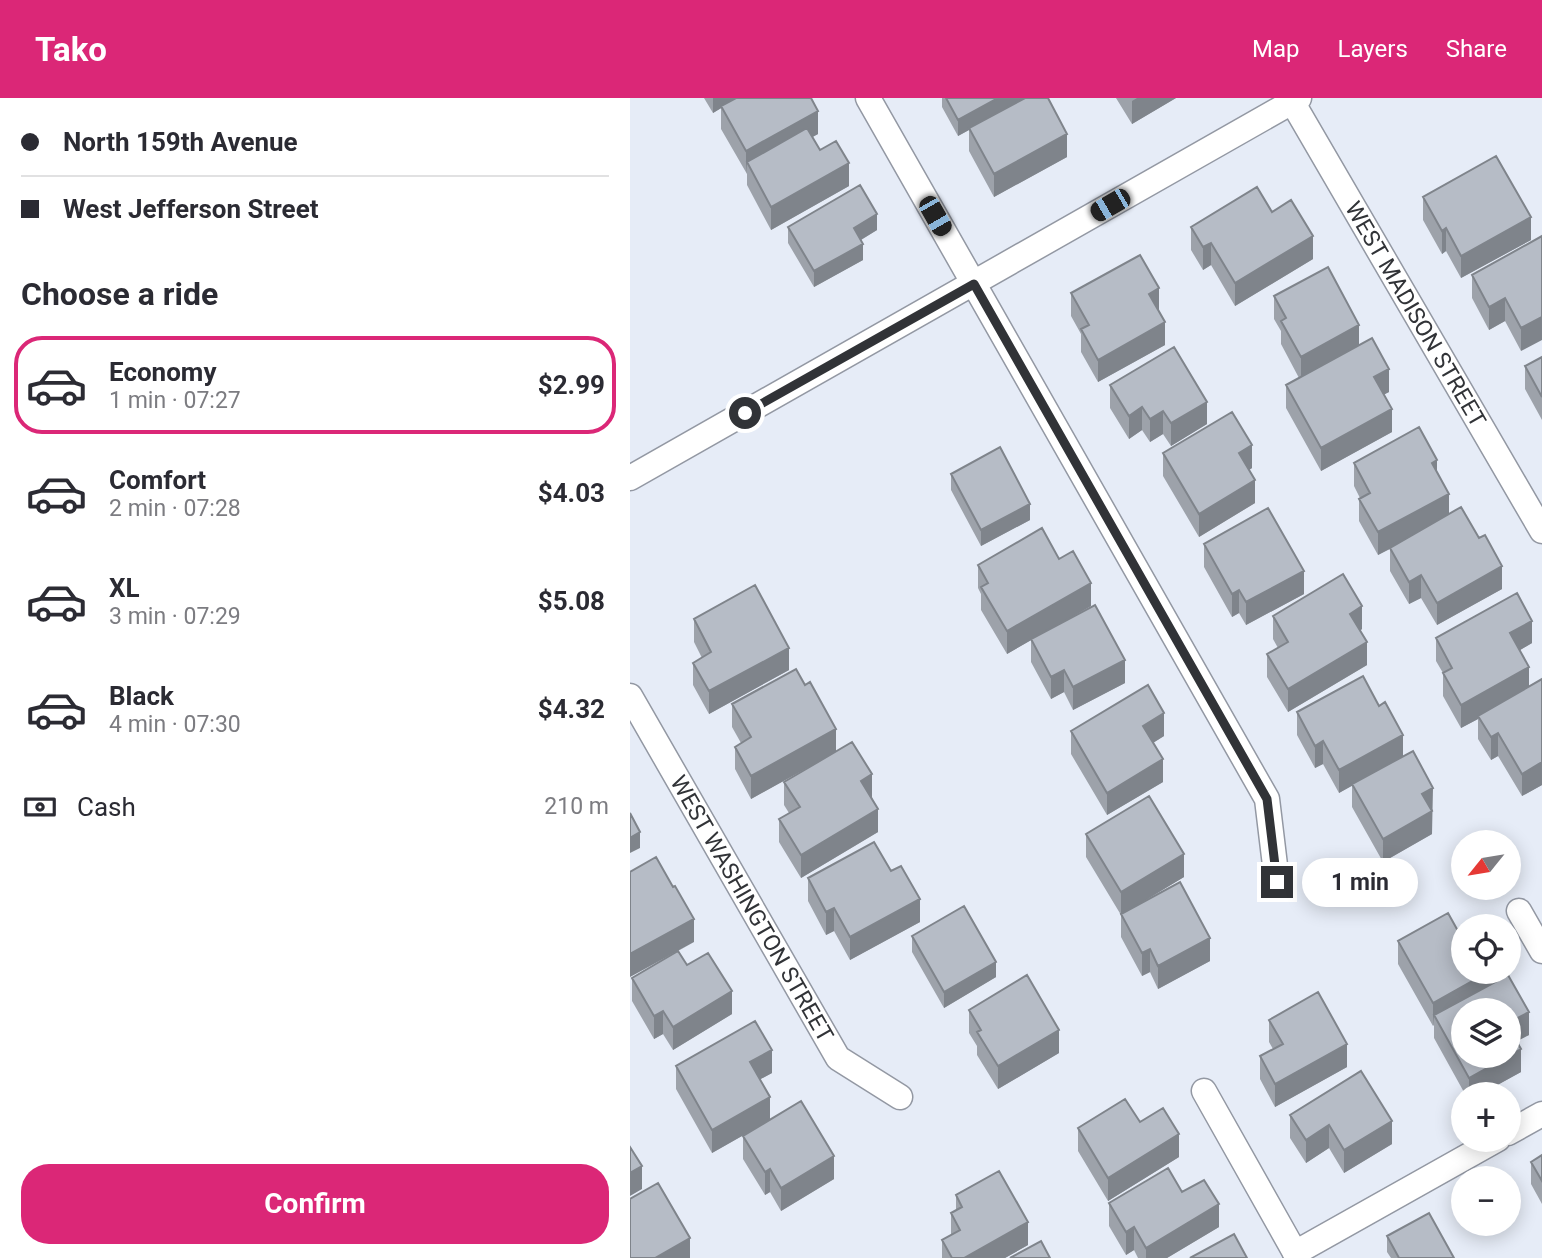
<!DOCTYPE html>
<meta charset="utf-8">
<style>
:root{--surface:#fff;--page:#f2f2f3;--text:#2b2b33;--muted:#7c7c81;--line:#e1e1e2;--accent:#db2777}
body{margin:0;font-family:Roboto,sans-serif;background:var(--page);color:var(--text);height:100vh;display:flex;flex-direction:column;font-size:26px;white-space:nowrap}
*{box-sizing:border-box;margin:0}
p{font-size:23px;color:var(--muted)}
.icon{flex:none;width:38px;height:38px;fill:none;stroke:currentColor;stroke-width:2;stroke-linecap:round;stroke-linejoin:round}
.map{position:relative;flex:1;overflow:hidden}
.panel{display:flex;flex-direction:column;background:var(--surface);width:630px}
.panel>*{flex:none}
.guide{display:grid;align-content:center;height:154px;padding:0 21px;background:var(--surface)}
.needle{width:46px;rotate:240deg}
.buttons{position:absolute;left:821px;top:732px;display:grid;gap:14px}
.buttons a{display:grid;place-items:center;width:70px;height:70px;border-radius:50%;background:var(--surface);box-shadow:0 4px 18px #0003;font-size:35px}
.end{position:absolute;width:32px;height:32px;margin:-16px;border:9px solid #313337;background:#fff;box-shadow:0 0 0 4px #fff}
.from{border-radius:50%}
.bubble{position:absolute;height:49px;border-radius:24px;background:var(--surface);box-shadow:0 4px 18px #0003;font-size:23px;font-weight:700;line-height:49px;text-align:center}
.car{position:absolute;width:21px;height:42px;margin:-21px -10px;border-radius:9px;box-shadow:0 0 5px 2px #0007;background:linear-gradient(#222 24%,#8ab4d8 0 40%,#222 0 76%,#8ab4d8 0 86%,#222 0)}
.guide b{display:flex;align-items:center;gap:24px;height:66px;font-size:26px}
.guide b+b{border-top:2px solid var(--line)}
.guide i{width:18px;height:18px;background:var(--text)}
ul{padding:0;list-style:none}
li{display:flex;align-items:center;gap:21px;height:98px;margin:0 14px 10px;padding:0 7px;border:4px solid transparent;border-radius:28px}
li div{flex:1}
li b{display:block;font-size:26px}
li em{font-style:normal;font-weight:700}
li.current{border-color:var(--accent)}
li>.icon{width:63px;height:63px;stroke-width:1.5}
h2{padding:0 21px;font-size:32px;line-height:84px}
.pay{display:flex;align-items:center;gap:18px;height:77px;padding:0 21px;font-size:26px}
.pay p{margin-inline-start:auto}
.button{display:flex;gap:14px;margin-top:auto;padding:14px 21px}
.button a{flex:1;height:80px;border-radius:28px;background:var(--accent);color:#fff;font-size:28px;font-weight:700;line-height:80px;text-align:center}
header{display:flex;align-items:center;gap:42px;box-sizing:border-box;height:98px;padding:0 35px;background:var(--accent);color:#fff}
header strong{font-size:33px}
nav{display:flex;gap:38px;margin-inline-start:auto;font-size:24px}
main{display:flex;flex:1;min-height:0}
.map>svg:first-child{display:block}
</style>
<header>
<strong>Tako</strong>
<nav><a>Map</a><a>Layers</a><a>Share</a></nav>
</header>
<main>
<section class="panel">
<div class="guide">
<b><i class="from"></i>North 159th Avenue</b>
<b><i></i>West Jefferson Street</b>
</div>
<h2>Choose a ride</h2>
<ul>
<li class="current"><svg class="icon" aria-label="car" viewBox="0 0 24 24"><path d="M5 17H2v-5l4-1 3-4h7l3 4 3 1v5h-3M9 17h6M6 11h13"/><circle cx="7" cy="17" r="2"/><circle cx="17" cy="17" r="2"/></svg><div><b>Economy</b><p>1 min · 07:27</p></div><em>$2.99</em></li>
<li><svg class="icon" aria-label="car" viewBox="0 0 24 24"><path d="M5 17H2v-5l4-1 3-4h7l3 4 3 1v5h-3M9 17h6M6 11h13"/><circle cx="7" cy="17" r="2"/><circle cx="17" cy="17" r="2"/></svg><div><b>Comfort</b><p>2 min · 07:28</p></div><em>$4.03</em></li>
<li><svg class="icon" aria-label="car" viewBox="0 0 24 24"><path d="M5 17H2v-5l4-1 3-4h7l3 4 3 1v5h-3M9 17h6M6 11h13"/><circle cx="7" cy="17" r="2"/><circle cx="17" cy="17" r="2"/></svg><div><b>XL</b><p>3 min · 07:29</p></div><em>$5.08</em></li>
<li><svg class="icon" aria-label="car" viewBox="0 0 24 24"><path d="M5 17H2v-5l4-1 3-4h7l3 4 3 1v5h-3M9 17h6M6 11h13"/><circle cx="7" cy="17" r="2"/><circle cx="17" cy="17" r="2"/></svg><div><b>Black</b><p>4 min · 07:30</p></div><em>$4.32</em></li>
</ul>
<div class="pay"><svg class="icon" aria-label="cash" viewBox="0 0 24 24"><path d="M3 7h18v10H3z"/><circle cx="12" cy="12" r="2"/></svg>Cash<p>210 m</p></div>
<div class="button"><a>Confirm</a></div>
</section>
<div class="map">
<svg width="912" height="1160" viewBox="0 0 912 1160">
<rect width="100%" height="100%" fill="#e6ecf7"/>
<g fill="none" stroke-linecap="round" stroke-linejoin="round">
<g stroke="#9398a3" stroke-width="27">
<g id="minor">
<path d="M 238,0 L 637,701 L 647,784"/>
<path id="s1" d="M 660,0 L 912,433"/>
<path d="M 0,380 L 669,0"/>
<path id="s2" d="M 0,598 L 208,960 L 270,999"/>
<path d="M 889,813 L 912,853"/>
<path d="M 574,993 L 668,1160"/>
<path d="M 878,1035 L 912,1016"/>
<path d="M 665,1155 L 868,1041"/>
</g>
</g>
<use href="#minor" stroke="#fff" stroke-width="24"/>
</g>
<path fill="#9da2aa" d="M 74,0 L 181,0 L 188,36 L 182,39 L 190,52 L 219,88 L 141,132 L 117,87 L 117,76 L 91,31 L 91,10 L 83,15 Z
M 312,0 L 418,0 L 437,59 L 364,99 L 339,53 L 339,32 L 328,38 L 312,9 Z
M 486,0 L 546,0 L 502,26 Z
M 793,99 L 901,142 L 831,180 L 816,153 L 812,156 L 793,122 Z
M 642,114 L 683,161 L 605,208 L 581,167 L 573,172 L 561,152 L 561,129 Z
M 158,129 L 247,132 L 231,142 L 233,162 L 184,189 L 158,145 Z
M 912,138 L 891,253 L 875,223 L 859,232 L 842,200 L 842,177 Z
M 441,195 L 529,213 L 535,247 L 468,284 L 451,254 L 451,236 L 441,218 Z
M 644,198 L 729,247 L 759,294 L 754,296 L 762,334 L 691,373 L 656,310 L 656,287 L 669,280 L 651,246 L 651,233 L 644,221 Z
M 912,259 L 912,322 L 895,291 L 895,268 Z
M 480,287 L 577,326 L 541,348 L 533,336 L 520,344 L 512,332 L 499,341 L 480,310 Z
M 533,355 L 622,370 L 619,372 L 625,405 L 569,439 L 533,378 Z
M 724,365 L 807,375 L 819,416 L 872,491 L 807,527 L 791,500 L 779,506 L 760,473 L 760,451 L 748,457 L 729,423 L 729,401 L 730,400 L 724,388 Z
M 321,376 L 400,422 L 351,448 L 321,392 Z
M 574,446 L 674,496 L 616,527 L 609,515 L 602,519 L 574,469 Z
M 429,461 L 461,508 L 426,528 L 495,585 L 443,612 L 434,594 L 421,601 L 401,564 L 401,542 L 377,556 L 351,512 L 351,496 L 348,490 L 348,467 Z
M 643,518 L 732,531 L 730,533 L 737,567 L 658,614 L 637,579 L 637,556 L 648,550 L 643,541 Z
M 64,521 L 159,572 L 79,616 L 63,587 L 63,565 L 72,560 L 64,544 Z
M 806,540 L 902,545 L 890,552 L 899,588 L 912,581 L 912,687 L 892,698 L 868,658 L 861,662 L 848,641 L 848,621 L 831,630 L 813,598 L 813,575 L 806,563 Z
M 102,606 L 206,653 L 242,699 L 248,734 L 171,780 L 149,744 L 149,721 L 159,715 L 154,707 L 154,684 L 198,658 L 121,701 L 105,671 L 105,649 L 111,645 L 102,629 Z
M 667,614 L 773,658 L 803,713 L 802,713 L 802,736 L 753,764 L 722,709 L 722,687 L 709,695 L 693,666 L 685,670 L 667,637 Z
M 441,633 L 534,638 L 523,645 L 533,684 L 477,717 L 441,656 Z
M 456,736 L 554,779 L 514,803 L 580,863 L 528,891 L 520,874 L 512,878 L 491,839 L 491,817 L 456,759 Z
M 178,780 L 290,824 L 220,862 L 204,833 L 196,837 L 178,803 Z
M 282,838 L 366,879 L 314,910 L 282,854 Z
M 768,843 L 833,873 L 873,873 L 873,880 L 899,937 L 886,943 L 891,974 L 851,996 L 835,996 L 804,940 L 804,927 L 803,928 L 768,866 Z
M 64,844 L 48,853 L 57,867 L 102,916 L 43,952 L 33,936 L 24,941 L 2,903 L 2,880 L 45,854 L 0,879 Z
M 339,912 L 429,955 L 368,991 L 347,957 L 347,948 L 339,935 Z
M 639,922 L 717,969 L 645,1009 L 630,981 L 630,958 L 643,951 L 639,944 Z
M 46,968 L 142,975 L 130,981 L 140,1022 L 82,1055 L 46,991 Z
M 660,1017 L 762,1046 L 714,1075 L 699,1050 L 676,1065 L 660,1040 Z
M 510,1024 L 549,1059 L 478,1103 L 448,1053 L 448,1030 Z
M 113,1038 L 204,1081 L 151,1113 L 140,1094 L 135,1097 L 113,1061 Z
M 912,1057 L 912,1106 L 901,1086 L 901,1064 Z
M 552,1094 L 589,1129 L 537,1160 L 508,1160 L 504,1152 L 496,1157 L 479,1128 L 479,1105 Z
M 326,1097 L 398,1147 L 375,1160 L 312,1160 L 312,1142 L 321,1137 L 321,1115 L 326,1113 Z
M 757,1138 L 824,1160 L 761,1160 L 757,1154 Z"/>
<path fill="#7f848b" d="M 83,0 L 108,0 L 83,15 Z
M 368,0 L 397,0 L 328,38 L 328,22 Z
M 507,0 L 546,0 L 502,26 L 502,3 Z
M 188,13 L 188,36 L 122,73 L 117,64 L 116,76 L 116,53 Z
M 437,36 L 437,59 L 364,99 L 364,76 Z
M 219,65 L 219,88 L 141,132 L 141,109 Z
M 247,116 L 247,132 L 224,146 L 224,130 Z
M 901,119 L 901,142 L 831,180 L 831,158 Z
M 816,130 L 816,153 L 812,156 L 812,133 Z
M 683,138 L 683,161 L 605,208 L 605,185 Z
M 581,145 L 581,167 L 573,172 L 573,149 Z
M 233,146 L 233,162 L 184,189 L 184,173 Z
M 529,190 L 529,213 L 519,196 Z
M 875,200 L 875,223 L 859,232 L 859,209 Z
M 912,219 L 912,242 L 891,253 L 891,230 Z
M 535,224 L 535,247 L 468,284 L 468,262 Z
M 729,227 L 729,250 L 671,282 L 671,259 Z
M 759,271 L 759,294 L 744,302 L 744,279 Z
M 577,304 L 577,326 L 541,348 L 541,325 Z
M 512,309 L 512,332 L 499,341 L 499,318 Z
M 762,311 L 762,334 L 691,373 L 691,350 Z
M 533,313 L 533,336 L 520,344 L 520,321 Z
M 622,347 L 622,370 L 609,378 L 609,355 Z
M 807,362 L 807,385 L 802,365 Z
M 625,382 L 625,405 L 569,439 L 569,416 Z
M 819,396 L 819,419 L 748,457 L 748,434 Z
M 400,406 L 400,422 L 351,448 L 351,432 Z
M 872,468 L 872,491 L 807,527 L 807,505 Z
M 674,473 L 674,496 L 616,527 L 616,504 Z
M 791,477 L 791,500 L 779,506 L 779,484 Z
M 461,485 L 461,508 L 377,556 L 377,533 Z
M 609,492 L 609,515 L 602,519 L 602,496 Z
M 732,508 L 732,531 L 720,538 L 720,516 Z
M 902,523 L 902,545 L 880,558 L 880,535 Z
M 737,544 L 737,567 L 658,614 L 658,591 Z
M 159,550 L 159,572 L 79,616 L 79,593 Z
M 495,562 L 495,585 L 443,612 L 443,589 Z
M 899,569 L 899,592 L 848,618 L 848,621 L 831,630 L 831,607 Z
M 434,572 L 434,594 L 421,601 L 421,579 Z
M 534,615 L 534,638 L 513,651 L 513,628 Z
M 206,631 L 206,654 L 121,701 L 121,678 Z
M 868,635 L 868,658 L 861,662 L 861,639 Z
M 773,637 L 773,660 L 709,695 L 709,672 Z
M 693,643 L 693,666 L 685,670 L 685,648 Z
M 533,661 L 533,684 L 477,717 L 477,695 Z
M 912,664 L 912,687 L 892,698 L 892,676 Z
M 242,676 L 242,699 L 231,706 L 231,683 Z
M 803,690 L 802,736 L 753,764 L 753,741 L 792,696 Z
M 248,711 L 248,734 L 171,780 L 171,757 Z
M 10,734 L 10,750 L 0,755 L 0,740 Z
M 554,756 L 554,779 L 491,817 L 491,794 Z
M 290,801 L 290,824 L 220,862 L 220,839 Z
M 204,810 L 204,833 L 196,837 L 196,814 Z
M 64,821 L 64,844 L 0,879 L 0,856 Z
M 580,840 L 580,863 L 528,891 L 528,868 Z
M 520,851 L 520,874 L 512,878 L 512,855 Z
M 366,864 L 366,879 L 314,910 L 314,894 Z
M 860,873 L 873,873 L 873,889 L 804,917 L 803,928 L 803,905 Z
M 102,893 L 102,916 L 43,952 L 43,929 Z
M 33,913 L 33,936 L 24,941 L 24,918 Z
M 899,914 L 899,937 L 878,948 L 878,925 Z
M 429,932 L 429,955 L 368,991 L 368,968 Z
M 717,946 L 717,969 L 645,1009 L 645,986 Z
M 891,951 L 891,974 L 851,996 L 839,996 L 839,980 Z
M 142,952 L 142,975 L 120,987 L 120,964 Z
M 140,999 L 140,1022 L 82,1055 L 82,1032 Z
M 762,1023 L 762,1046 L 714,1075 L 714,1052 Z
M 699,1027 L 699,1050 L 676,1065 L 676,1042 Z
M 549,1036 L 549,1059 L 478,1103 L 478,1080 Z
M 204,1058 L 204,1081 L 151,1113 L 151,1090 Z
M 12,1068 L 12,1091 L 0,1098 L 0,1075 Z
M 140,1071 L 140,1094 L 135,1097 L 135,1074 Z
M 589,1106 L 589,1129 L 537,1160 L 516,1160 L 516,1150 Z
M 398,1124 L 398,1147 L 375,1160 L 334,1160 Z
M 504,1129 L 504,1152 L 496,1157 L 496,1134 Z
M 60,1140 L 60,1160 L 25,1160 Z"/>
<path fill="#b6bcc6" stroke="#7f848b" stroke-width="2" d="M 106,0 L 181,0 L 188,13 L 116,53 L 91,8 Z
M 316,0 L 368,0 L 328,22 Z
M 395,0 L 418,0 L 437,36 L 364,76 L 339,30 Z
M 177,30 L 190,52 L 206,43 L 219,65 L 141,109 L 117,64 Z
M 866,58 L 901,119 L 831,158 L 816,130 L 812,133 L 793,99 Z
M 230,87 L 247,116 L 224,130 L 233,146 L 184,173 L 158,129 Z
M 627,89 L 642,114 L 661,102 L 683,138 L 605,185 L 581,145 L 573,149 L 561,129 Z
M 912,138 L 912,219 L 891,230 L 875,200 L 859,209 L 842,177 Z
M 510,157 L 529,190 L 519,196 L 535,224 L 468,262 L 451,231 L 459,227 L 441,195 Z
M 698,169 L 729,227 L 671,259 L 651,223 L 656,220 L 644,198 Z
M 742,240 L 759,271 L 744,279 L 762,311 L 691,350 L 656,287 Z
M 544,249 L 577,304 L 541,325 L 533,313 L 520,321 L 512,309 L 499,318 L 480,287 Z
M 912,259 L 912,299 L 895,268 Z
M 602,314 L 622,347 L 609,355 L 625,382 L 569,416 L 533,355 Z
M 789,329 L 807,362 L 802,365 L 819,396 L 748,434 L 729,401 L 740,395 L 724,365 Z
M 370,349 L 400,406 L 351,432 L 321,376 Z
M 831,409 L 849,440 L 855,437 L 872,468 L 807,505 L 791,477 L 779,484 L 760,450 Z
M 638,410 L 674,473 L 616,504 L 609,492 L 602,496 L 574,446 Z
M 412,430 L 429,461 L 443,453 L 461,485 L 377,533 L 351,489 L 358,485 L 348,467 Z
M 713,476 L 732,508 L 720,516 L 737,544 L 658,591 L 637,556 L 658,544 L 643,518 Z
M 125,487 L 159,550 L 79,593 L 63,565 L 81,554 L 64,521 Z
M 887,495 L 902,523 L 880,535 L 899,569 L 831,607 L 813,575 L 822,570 L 806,540 Z
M 465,507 L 495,562 L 443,589 L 434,572 L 421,579 L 401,541 Z
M 166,571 L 175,587 L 180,584 L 206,631 L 121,678 L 105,649 L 121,639 L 102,606 Z
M 733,578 L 749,608 L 755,604 L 773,637 L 709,672 L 693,643 L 685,648 L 667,614 Z
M 912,581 L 912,664 L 892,676 L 868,635 L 861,639 L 848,618 Z
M 518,587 L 534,615 L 513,628 L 533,661 L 477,695 L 441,633 Z
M 222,644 L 242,676 L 231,683 L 248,711 L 171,757 L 149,721 L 170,709 L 154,684 Z
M 783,653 L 803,690 L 792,696 L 802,713 L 753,741 L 722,686 Z
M 519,698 L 554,756 L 491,794 L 456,736 Z
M 0,715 L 10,734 L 0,740 Z
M 244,744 L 261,773 L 271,768 L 290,801 L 220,839 L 204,810 L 196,814 L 178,780 Z
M 26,759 L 43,789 L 45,788 L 64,821 L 0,856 L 0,774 Z
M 550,784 L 580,840 L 528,868 L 520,851 L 512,855 L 491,816 Z
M 334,808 L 366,864 L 314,894 L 282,838 Z
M 818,815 L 833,842 L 833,873 L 860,873 L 803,905 L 768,843 Z
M 48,853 L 57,867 L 78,855 L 102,893 L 43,929 L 33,913 L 24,918 L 2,880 Z
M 397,877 L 429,932 L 368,968 L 347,934 L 351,932 L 339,912 Z
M 878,877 L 899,914 L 878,925 L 878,912 L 833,912 L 833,957 L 878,957 L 878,929 L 891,951 L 839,980 L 804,917 Z
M 688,894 L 717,946 L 645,986 L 630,958 L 653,946 L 639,922 Z
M 125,923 L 142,952 L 120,964 L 140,999 L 82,1032 L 46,968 Z
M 731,973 L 762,1023 L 714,1052 L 699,1027 L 676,1042 L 660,1017 Z
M 495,1001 L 510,1024 L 533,1010 L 549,1036 L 478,1080 L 448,1030 Z
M 171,1003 L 204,1058 L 151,1090 L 140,1071 L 135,1074 L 113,1038 Z
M 0,1049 L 12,1068 L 0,1075 Z
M 912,1057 L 912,1083 L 901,1064 Z
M 538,1070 L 552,1094 L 574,1082 L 589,1106 L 516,1150 L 504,1129 L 496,1134 L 479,1105 Z
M 369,1073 L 398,1124 L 334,1160 L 322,1160 L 312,1142 L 330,1132 L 321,1115 L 332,1109 L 326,1097 Z
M 28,1085 L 60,1140 L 25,1160 L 0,1160 L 0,1101 Z
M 799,1115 L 824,1160 L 769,1160 L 757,1138 Z
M 604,1136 L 617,1160 L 560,1160 Z
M 411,1143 L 420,1160 L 380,1160 Z"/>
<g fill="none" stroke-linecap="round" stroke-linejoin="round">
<path stroke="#313337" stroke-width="9" d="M 115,315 L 344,186 L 637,701 L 647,784"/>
</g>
<g text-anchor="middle" stroke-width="7" stroke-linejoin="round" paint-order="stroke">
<g font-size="23" fill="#313337" stroke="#f6f9fd">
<text dy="8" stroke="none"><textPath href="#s1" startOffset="250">WEST MADISON STREET</textPath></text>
<text dy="8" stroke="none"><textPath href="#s2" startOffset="245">WEST WASHINGTON STREET</textPath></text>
</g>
</g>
</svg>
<div class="buttons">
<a><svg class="needle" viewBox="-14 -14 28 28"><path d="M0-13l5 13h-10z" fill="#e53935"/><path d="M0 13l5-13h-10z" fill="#7c7c81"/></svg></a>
<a><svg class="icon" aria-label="locate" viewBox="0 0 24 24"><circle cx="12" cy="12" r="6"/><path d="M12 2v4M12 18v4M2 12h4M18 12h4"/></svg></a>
<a><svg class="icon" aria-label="layers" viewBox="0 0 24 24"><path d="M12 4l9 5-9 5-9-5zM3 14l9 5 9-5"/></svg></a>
<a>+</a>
<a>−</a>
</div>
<i class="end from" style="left:115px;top:315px"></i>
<i class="end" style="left:647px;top:784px"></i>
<div class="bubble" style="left:672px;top:760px;width:116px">1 min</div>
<i class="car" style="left:480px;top:107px;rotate:240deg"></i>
<i class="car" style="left:305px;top:118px;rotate:150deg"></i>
</div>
</main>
